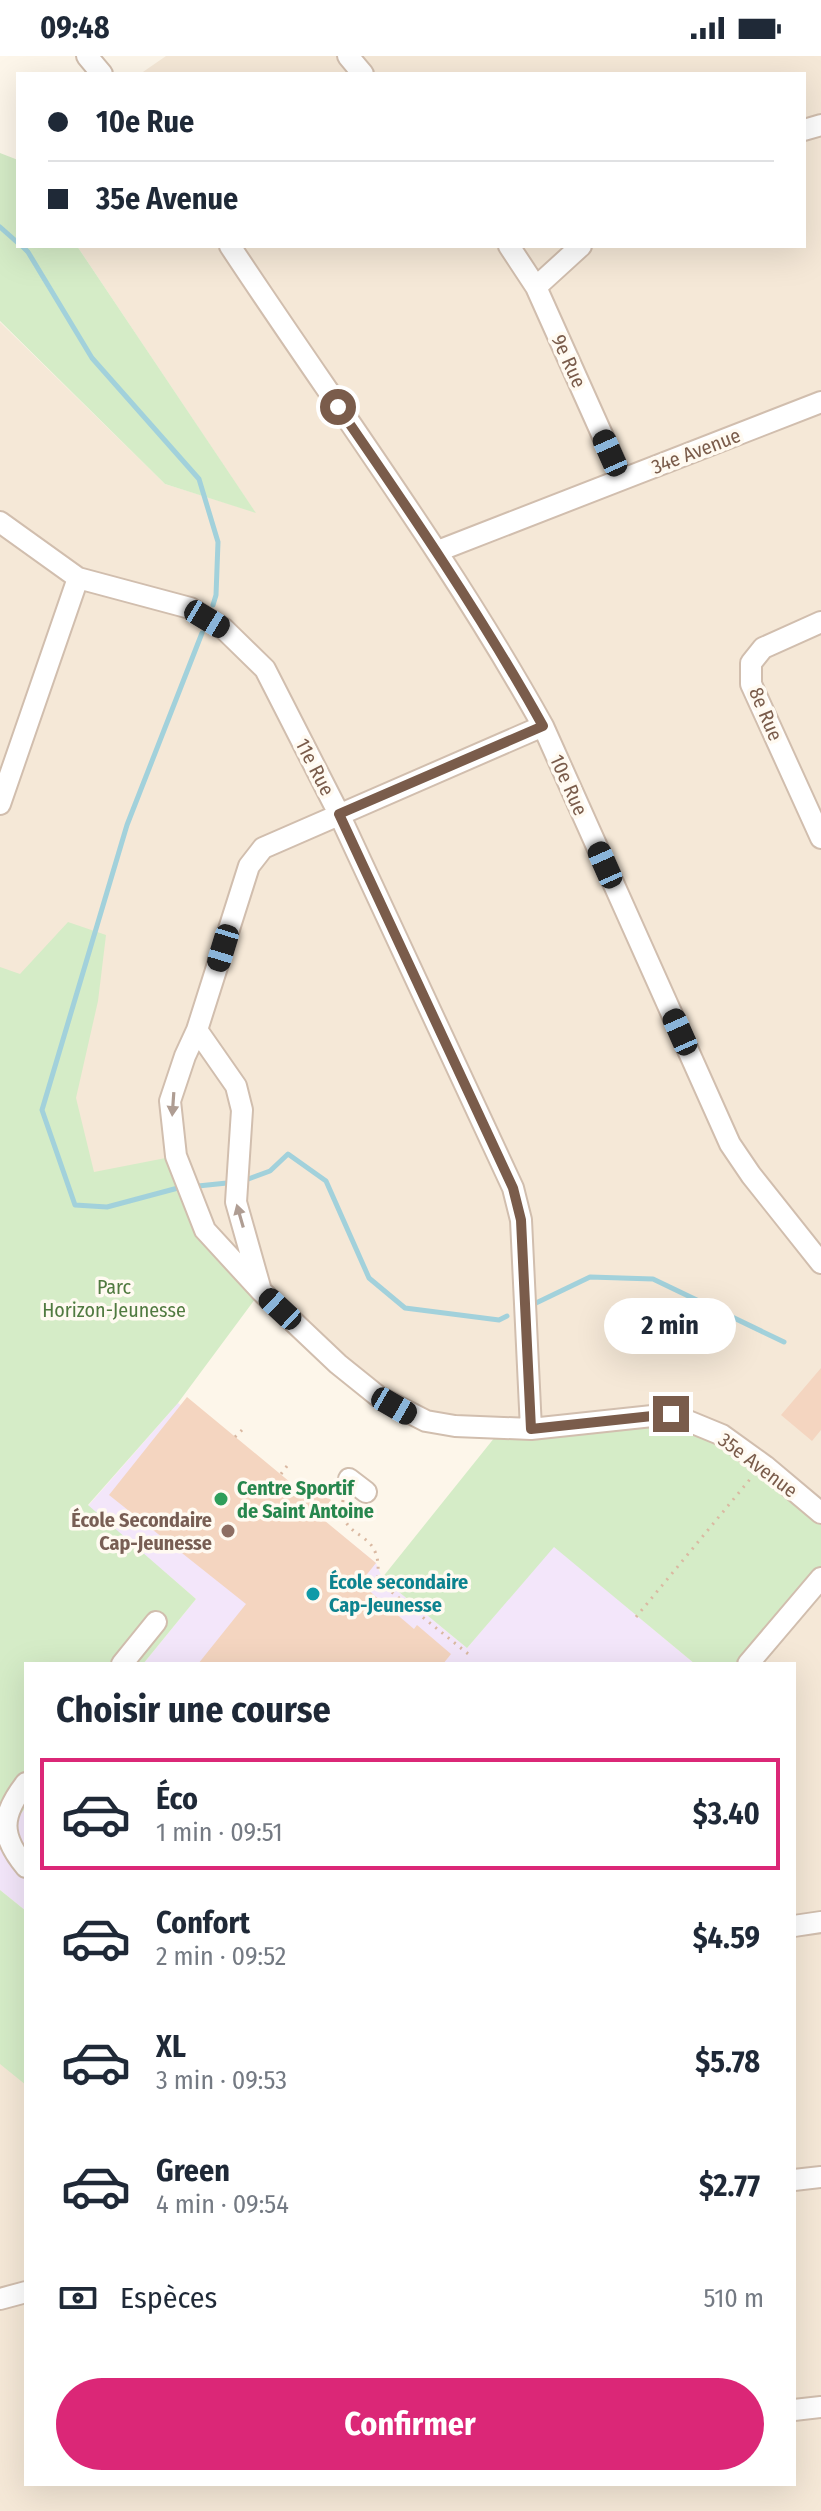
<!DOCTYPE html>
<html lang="fr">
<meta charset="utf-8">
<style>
:root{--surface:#fff;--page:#f2f2f3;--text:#1f2937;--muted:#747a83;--line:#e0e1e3;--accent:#db2777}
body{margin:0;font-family:"Fira Sans Condensed",sans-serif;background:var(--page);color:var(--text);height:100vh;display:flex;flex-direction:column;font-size:30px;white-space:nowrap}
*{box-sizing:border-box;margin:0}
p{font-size:26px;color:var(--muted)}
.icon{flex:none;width:44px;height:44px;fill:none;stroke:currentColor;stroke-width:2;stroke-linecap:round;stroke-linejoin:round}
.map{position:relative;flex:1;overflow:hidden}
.side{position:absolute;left:24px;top:1606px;width:772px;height:824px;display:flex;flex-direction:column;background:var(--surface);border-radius:0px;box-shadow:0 8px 32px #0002}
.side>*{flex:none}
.banner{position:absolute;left:16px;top:16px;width:790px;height:176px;border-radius:0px;box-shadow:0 8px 32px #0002;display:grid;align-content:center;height:176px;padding:0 32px;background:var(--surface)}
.end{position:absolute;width:36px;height:36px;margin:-18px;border:10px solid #7a5c4b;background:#fff;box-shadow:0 0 0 4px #fff}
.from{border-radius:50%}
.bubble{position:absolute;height:56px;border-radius:28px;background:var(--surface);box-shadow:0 8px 32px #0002;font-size:26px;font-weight:700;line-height:56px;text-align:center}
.car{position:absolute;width:24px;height:48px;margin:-24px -12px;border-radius:10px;box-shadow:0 0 6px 2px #0007;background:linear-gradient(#222 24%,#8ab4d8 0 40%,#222 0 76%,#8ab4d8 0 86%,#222 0)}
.banner b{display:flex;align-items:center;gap:28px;height:76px;font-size:30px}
.banner b+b{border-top:2px solid var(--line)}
.banner i{width:20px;height:20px;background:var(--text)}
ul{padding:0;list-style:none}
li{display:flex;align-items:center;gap:24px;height:112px;margin:0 16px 12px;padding:0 16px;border:4px solid transparent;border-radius:0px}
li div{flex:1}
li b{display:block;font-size:30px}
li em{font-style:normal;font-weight:700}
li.current{border-color:var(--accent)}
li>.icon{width:72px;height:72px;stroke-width:1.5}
h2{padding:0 32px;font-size:36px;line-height:96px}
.pay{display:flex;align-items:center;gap:20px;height:88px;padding:0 32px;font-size:30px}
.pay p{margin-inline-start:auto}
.cta{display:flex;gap:16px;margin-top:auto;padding:16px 32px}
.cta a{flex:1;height:92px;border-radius:48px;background:var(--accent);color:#fff;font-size:32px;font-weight:700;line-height:92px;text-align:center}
.status{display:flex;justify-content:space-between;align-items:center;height:56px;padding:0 40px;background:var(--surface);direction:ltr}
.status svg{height:22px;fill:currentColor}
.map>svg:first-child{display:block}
</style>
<div class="status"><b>09:48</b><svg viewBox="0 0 49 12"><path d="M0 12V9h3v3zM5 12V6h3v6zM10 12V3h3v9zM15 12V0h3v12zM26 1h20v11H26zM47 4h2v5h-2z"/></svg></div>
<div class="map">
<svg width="821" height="2455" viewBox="0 0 821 2455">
<rect width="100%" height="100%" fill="#fdf6ea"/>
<path fill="#f5e8d7" d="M 166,0 L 821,0 L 821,1470 L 531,1373 L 408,1358 L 261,1235 L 88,1122 L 0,942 L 0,266 L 165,428 L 255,456 L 77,190 L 804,190 L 804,18 L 140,18 Z
M 821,1528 L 821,2455 L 0,2455 L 0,2003 L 26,2024 L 26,2428 L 794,2428 L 794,1608 L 754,1608 Z"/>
<path fill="#f3e6fa" d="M 178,1347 L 376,1507 L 382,1522 L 467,1592 L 554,1490 L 695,1608 L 143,1608 L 196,1543 L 88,1450 Z
M 26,1751 L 26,1855 L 0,1834 L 0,1785 Z"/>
<path fill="#d5ecc7" d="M 0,97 L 18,104 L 18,190 L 77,190 L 256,457 L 165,428 L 0,265 Z
M 68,866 L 106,879 L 98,945 L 76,1042 L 94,1116 L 176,1100 L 205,1174 L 261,1235 L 178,1347 L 88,1449 L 196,1543 L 143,1608 L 26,1608 L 26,1751 L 0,1785 L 0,911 L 20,918 Z
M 671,1358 L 722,1379 L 821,1457 L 821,1522 L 748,1608 L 695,1608 L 554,1491 L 467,1592 L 382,1522 L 503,1371 Z
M 0,1834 L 26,1855 L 26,2029 L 0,2008 Z"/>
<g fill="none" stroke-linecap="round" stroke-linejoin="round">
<path stroke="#a2d1db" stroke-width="5" d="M 0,171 L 18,187
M 22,190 L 28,196 L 92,302 L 199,423 L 218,486 L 216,539 L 213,549
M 243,1125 L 270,1115 L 288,1098 L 326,1125 L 369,1222 L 405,1252 L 499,1264 L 507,1260
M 198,1130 L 227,1127
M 178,1132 L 107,1151 L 75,1149 L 42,1054 L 127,769 L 202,577
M 536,1247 L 590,1221 L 653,1223 L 784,1286"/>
</g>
<path fill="#f4d5c0" d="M 821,1312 L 821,1374 L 812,1385 L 781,1359 Z
M 187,1341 L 308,1441 L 316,1432 L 331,1444 L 319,1460 L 376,1507 L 360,1527 L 414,1573 L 417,1569 L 451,1598 L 443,1608 L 198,1608 L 246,1548 L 109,1439 Z"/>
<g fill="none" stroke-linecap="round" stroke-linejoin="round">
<g stroke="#d1beae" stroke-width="24">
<path id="minor" d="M 87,0 L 102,18
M 348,0 L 363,18
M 804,74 L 821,69
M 230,190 C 335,349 450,503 543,670 L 730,1088 L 751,1119 L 821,1207
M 509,190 L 536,231 L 622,423
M 536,231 L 581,190
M 0,466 L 78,522 L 190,552 L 224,573 L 265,613 L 339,758 L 513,1132 L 521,1164 L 531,1373
M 438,495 L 821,346
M 821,566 L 763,592 L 751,607 L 751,628 L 821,782
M 543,670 L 263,792 L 249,810 L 197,974 L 185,1000 L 170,1045 L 176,1100 L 205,1174 L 261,1235 L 338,1308 L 379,1341 L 426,1365 L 455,1370 L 531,1373 L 671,1358 L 722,1379 L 765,1410 L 821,1457
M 0,748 L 78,522
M 197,974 L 236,1030 L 242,1054 L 236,1146 L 260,1231
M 349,1423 L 366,1436
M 122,1608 L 156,1566
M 748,1608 L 821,1522
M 26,1727 C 0,1760 0,1780 26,1811
M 794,1870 L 821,1866
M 794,2124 L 821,2121
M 0,2243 L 26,2236
M 794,2354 L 821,2351"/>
</g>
<path stroke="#dab9a2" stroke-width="3" stroke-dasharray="2 6" stroke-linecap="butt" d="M 235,1381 L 242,1374
M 281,1418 L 287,1410
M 343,1444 C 339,1481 367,1473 376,1498 C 379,1506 378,1517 378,1525 L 472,1601
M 636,1561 L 751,1422"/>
<use href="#minor" stroke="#fff" stroke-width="20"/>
</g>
<defs><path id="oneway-solid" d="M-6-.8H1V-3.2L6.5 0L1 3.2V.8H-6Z" transform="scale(2)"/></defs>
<g fill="#af9d93">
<use href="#oneway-solid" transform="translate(173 1048) rotate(94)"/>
<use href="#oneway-solid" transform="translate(240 1160) rotate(-106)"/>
</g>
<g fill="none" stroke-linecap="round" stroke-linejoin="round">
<path stroke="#7a5c4b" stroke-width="10" d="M 338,351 C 410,455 481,559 543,670 L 339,758 L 513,1132 L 521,1164 L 531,1373 L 671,1358"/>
</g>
<circle fill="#2e9e5b" stroke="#fffaf1" stroke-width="3" cx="221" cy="1443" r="8"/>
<circle fill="#8d6e63" stroke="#fffaf1" stroke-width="3" cx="228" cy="1475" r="8"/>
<circle fill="#0f9aa8" stroke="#fffaf1" stroke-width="3" cx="313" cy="1538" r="8"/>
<g text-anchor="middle" stroke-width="7" stroke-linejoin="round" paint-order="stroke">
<g font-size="20" fill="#7a5c4b" stroke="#fffaf1">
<text transform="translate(569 305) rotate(66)" y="7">9e Rue</text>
<text transform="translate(696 395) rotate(-21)" y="7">34e Avenue</text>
<text transform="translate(766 658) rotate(67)" y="7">8e Rue</text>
<text transform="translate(315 711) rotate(63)" y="7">11e Rue</text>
<text transform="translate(569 729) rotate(66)" y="7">10e Rue</text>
<text transform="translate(758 1409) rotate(37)" y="7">35e Avenue</text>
</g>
<g font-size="20" fill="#507a40" stroke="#fffaf1">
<text x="114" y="1238">Parc<tspan x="114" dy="23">Horizon-Jeunesse</tspan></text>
</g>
<g font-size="20" font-weight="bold" fill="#27864d" stroke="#fffaf1" text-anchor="start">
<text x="237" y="1439">Centre Sportif<tspan x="237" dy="23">de Saint Antoine</tspan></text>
</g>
<g font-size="20" font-weight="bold" fill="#785e54" stroke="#fffaf1" text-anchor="end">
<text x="212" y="1471">École Secondaire<tspan x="212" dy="23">Cap-Jeunesse</tspan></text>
</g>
<g font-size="20" font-weight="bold" fill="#0d838f" stroke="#fffaf1" text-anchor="start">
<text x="329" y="1533">École secondaire<tspan x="329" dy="23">Cap-Jeunesse</tspan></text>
</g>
</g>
</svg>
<i class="end from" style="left:338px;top:351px"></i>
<i class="end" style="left:671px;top:1358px"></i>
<div class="bubble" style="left:604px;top:1242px;width:132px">2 min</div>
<i class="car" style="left:610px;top:397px;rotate:336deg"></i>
<i class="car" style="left:207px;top:563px;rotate:121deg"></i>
<i class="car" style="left:605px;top:809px;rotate:336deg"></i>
<i class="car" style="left:223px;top:892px;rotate:197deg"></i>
<i class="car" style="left:680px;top:976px;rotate:336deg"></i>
<i class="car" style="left:280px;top:1253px;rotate:313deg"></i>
<i class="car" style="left:394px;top:1350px;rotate:120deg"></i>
<div class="banner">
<b><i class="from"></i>10e Rue</b>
<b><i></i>35e Avenue</b>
</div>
<section class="side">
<h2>Choisir une course</h2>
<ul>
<li class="current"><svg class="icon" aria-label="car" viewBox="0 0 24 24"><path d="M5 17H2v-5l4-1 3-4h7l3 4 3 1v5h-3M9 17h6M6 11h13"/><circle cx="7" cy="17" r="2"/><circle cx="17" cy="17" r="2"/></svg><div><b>Éco</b><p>1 min · 09:51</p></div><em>$3.40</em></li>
<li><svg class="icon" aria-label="car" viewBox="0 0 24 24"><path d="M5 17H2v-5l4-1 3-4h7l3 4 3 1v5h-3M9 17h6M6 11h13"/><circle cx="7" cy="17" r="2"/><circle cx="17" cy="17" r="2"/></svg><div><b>Confort</b><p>2 min · 09:52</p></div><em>$4.59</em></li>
<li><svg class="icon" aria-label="car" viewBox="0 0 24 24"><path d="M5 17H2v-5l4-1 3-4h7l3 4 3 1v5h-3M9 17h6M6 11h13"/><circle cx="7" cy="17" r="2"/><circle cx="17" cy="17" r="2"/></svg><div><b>XL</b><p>3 min · 09:53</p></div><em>$5.78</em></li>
<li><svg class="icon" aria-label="car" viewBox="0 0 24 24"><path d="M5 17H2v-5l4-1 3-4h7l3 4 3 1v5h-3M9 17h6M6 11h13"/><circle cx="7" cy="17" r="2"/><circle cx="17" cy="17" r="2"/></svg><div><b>Green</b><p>4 min · 09:54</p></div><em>$2.77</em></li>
</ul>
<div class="pay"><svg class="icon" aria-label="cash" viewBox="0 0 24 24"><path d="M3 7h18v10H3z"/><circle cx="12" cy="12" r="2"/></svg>Espèces<p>510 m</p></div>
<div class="cta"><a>Confirmer</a></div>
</section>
</div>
